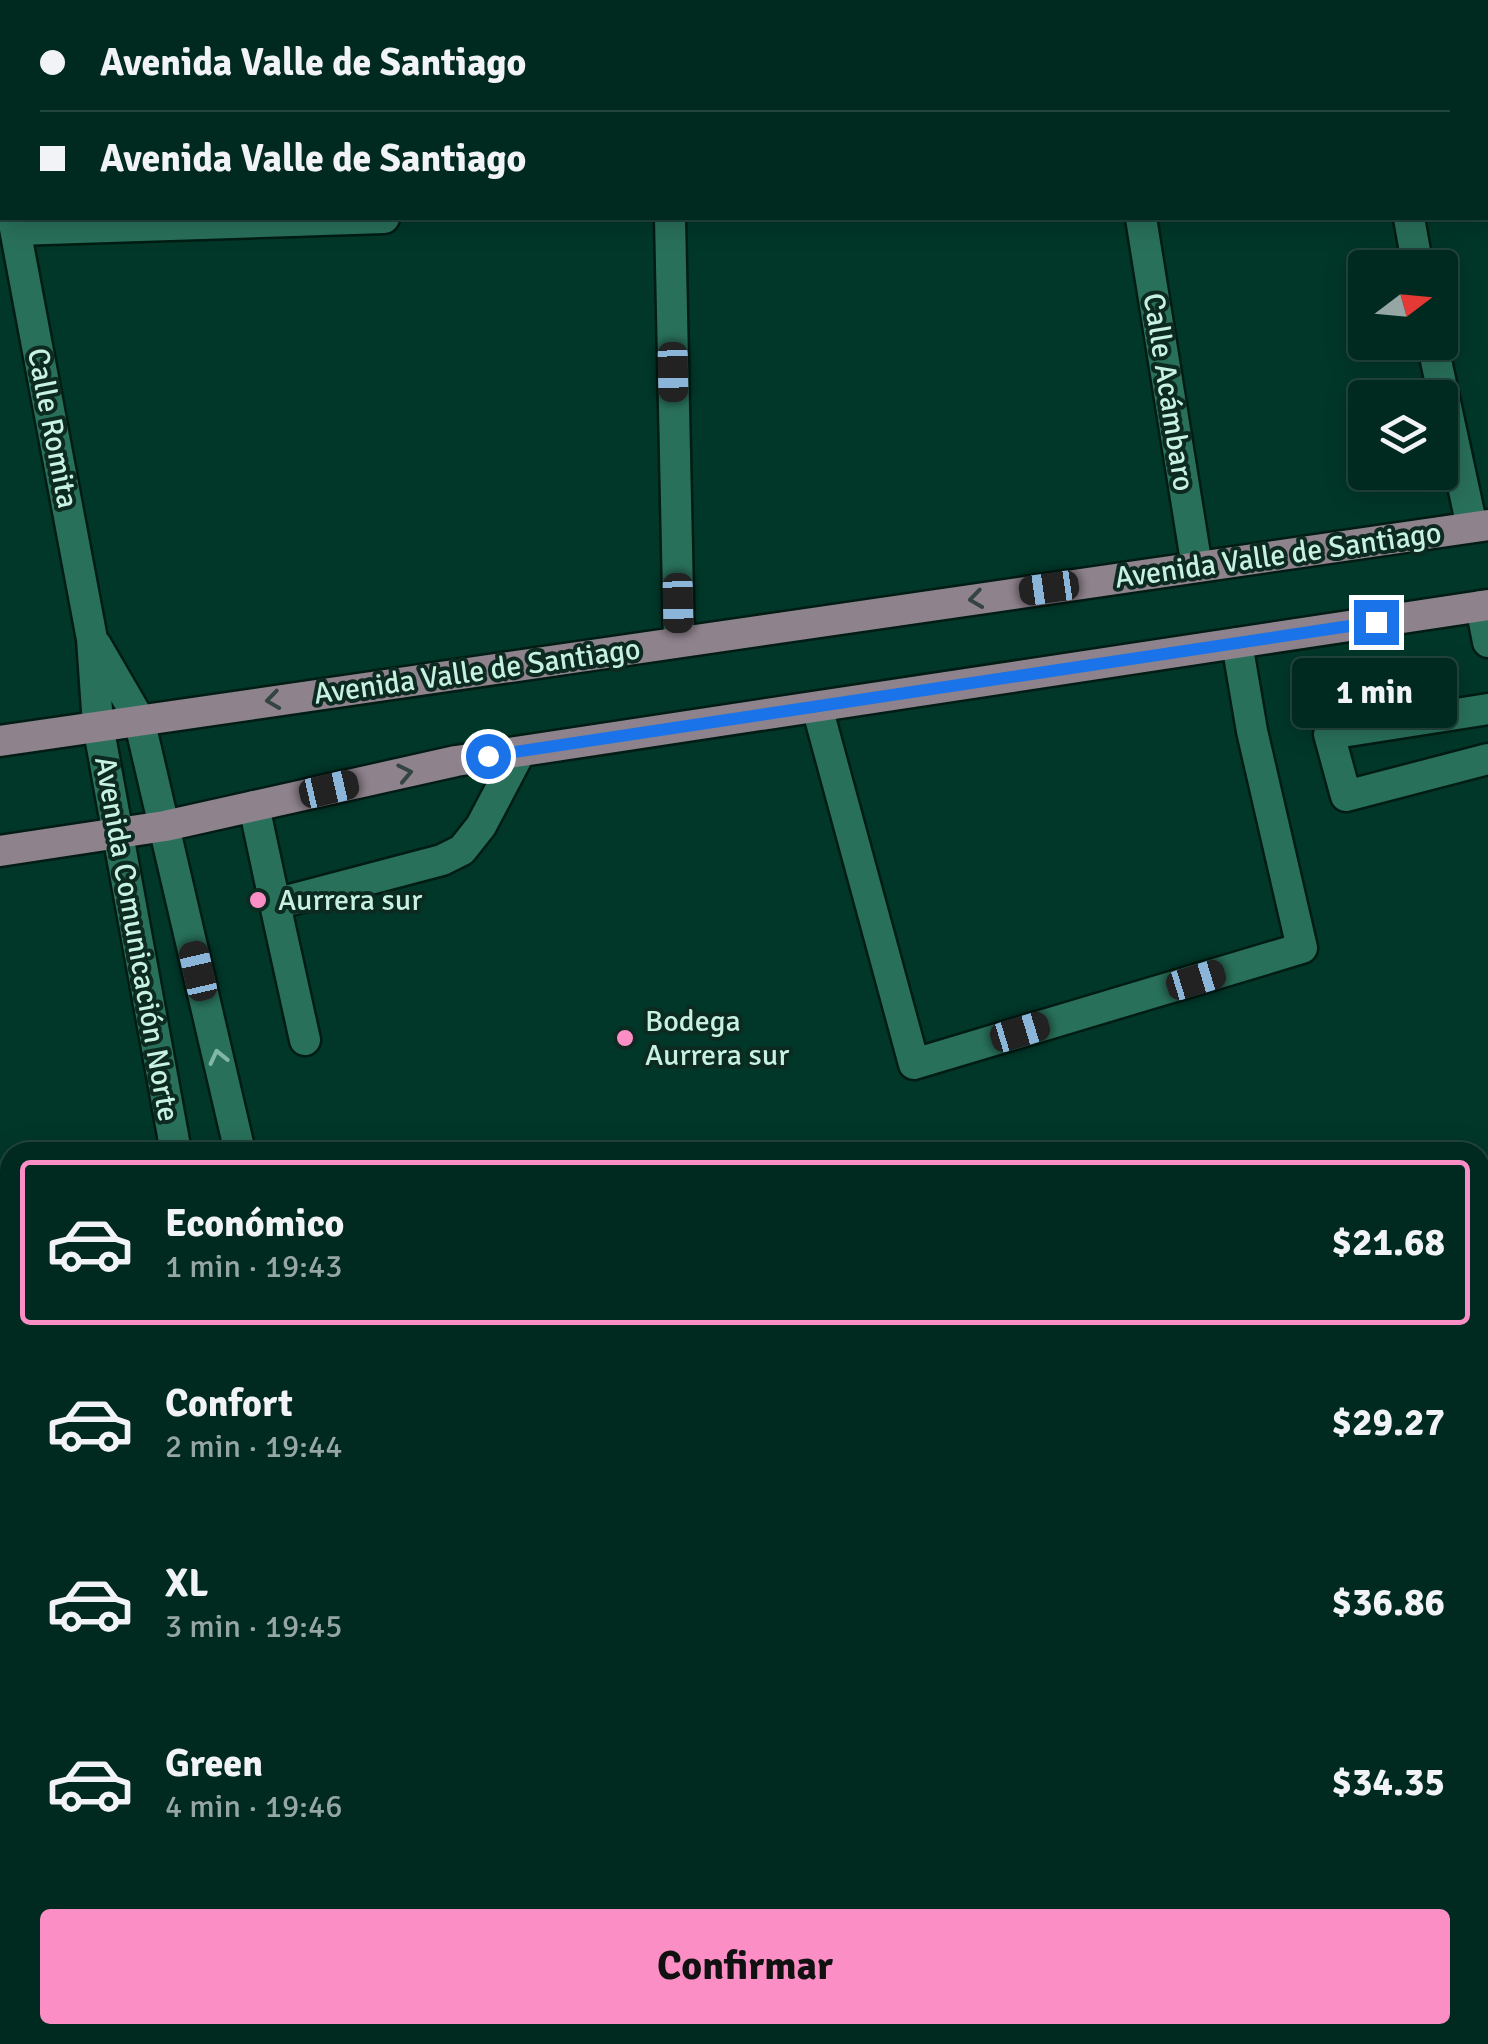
<!DOCTYPE html>
<html lang="es">
<meta charset="utf-8">
<style>
:root{--surface:#00291f;--page:#0a3128;--text:#f1f3f6;--muted:#95a6a4;--line:#22453d;--accent:#fb8fc5}
body{margin:0;font-family:Signika,sans-serif;background:var(--page);color:var(--text);height:100vh;display:flex;flex-direction:column;font-size:38px;white-space:nowrap}
*{box-sizing:border-box;margin:0}
p{font-size:32px;color:var(--muted)}
.icon{flex:none;width:55px;height:55px;fill:none;stroke:currentColor;stroke-width:2;stroke-linecap:round;stroke-linejoin:round}
.map{position:relative;flex:1;overflow:hidden}
.details{position:absolute;left:0px;top:1142px;width:1490px;height:902px;display:flex;flex-direction:column;background:var(--surface);border-radius:30px 30px 0 0;box-shadow:0 5px 25px #0003,0 0 0 2px var(--line)}
.details>*{flex:none}
.top-card{position:absolute;left:0px;top:0px;width:1490px;height:220px;box-shadow:0 5px 25px #0003,0 0 0 2px var(--line);display:grid;align-content:center;height:220px;padding:0 40px;background:var(--surface)}
.needle{width:65px;rotate:74deg}
.controls{position:absolute;left:1348px;top:250px;display:grid;gap:20px}
.controls a{display:grid;place-items:center;width:110px;height:110px;border-radius:10px;background:var(--surface);box-shadow:0 5px 25px #0003,0 0 0 2px var(--line);font-size:50px}
.end{position:absolute;width:45px;height:45px;margin:-22px;border:12px solid #1a73e8;background:#fff;box-shadow:0 0 0 5px #fff}
.from{border-radius:50%}
.bubble{position:absolute;height:70px;border-radius:10px;background:var(--surface);box-shadow:0 5px 25px #0003,0 0 0 2px var(--line);font-size:32px;font-weight:800;line-height:70px;text-align:center}
.car{position:absolute;width:30px;height:60px;margin:-30px -15px;border-radius:12px;box-shadow:0 0 8px 2px #0007;background:linear-gradient(#222 24%,#8ab4d8 0 40%,#222 0 76%,#8ab4d8 0 86%,#222 0)}
.top-card b{display:flex;align-items:center;gap:35px;height:95px;font-size:38px}
.top-card b+b{border-top:2px solid var(--line)}
.top-card i{width:25px;height:25px;background:var(--text)}
ul{padding:18px 0 0;list-style:none}
li{display:flex;align-items:center;gap:30px;height:165px;margin:0 20px 15px;padding:0 20px;border:5px solid transparent;border-radius:10px}
li div{flex:1}
li b{display:block;font-size:38px}
li em{font-style:normal;font-weight:800}
li.current{border-color:var(--accent)}
li>.icon{width:90px;height:90px;stroke-width:1.5}
.cta{display:flex;gap:20px;margin-top:auto;padding:20px 40px}
.cta a{flex:1;height:115px;border-radius:10px;background:var(--accent);color:#111;font-size:40px;font-weight:800;line-height:115px;text-align:center}
.map>svg:first-child{display:block}
</style>
<div class="map">
<svg width="1488" height="2044" viewBox="0 0 1488 2044">
<rect width="100%" height="100%" fill="#003729"/>
<g fill="none" stroke-linecap="round" stroke-linejoin="round">
<g stroke="#001c13" stroke-width="35">
<path id="minor" d="M 377,0 L 377,2
M 665,0 L 665,2
M 1106,0 L 1106,2
M 1372,0 L 1373,2
M 0,3 L 54,0
M 0,152 L 2,164
M 13,218 L 92,639 L 98,725 L 176,1152
M 670,218 L 679,642
M 1141,218 L 1197,567
M 1409,218 L 1418,268
M 16,230 L 384,218
M 1432,342 L 1472,527
M 1481,606 L 1488,642
M 96,645 L 139,719 L 240,1152
M 817,707 L 914,1064 L 1302,948 L 1252,731 L 1237,643
M 1488,709 L 1329,734 L 1346,796 L 1488,759
M 254,806 L 275,904
M 305,1040 L 275,904 L 442,860 L 462,850 L 481,826 L 520,752
M 0,1458 L 10,1455
M 1480,1563 L 1488,1560
M 1480,1772 L 1488,1769
M 143,2035 L 145,2044
M 373,2035 L 376,2044
M 436,2035 L 438,2044
M 655,2035 L 658,2044
M 881,2035 L 883,2044
M 1068,2035 L 1070,2044
M 1275,2035 L 1278,2044
M 237,2044 L 270,2035"/>
</g>
<g stroke="#001c13" stroke-width="35">
<path id="major" d="M 0,741 L 1488,525
M 0,851 L 165,826 L 456,761 L 1488,605"/>
</g>
<use href="#minor" stroke="#29705b" stroke-width="30"/>
<use href="#major" stroke="#8e828d" stroke-width="30"/>
</g>
<defs><path id="oneway-chevron" d="M-2-3.5L2.5 0L-2 3.5" fill="none" stroke-width="1.6" stroke-linecap="round" stroke-linejoin="round" transform="scale(2.5)"/></defs>
<g stroke="#344441">
<use href="#oneway-chevron" transform="translate(976 599) rotate(172)"/>
<use href="#oneway-chevron" transform="translate(273 700) rotate(172)"/>
<use href="#oneway-chevron" transform="translate(405 773) rotate(-12)"/>
</g>
<use stroke="#80b8a5" href="#oneway-chevron" transform="translate(218 1057) rotate(-103)"/>
<g fill="none" stroke-linecap="round" stroke-linejoin="round">
<path stroke="#1a73e8" stroke-width="12" d="M 488,756 L 1376,622"/>
</g>
<g fill="#fb8fc5" stroke="#0d2a21" stroke-width="4">
<circle cx="258" cy="900" r="10"/>
<circle cx="625" cy="1038" r="10"/>
</g>
<g text-anchor="middle" stroke-width="8" stroke-linejoin="round" paint-order="stroke">
<g font-size="30" fill="#c7f2e2" stroke="#0d2a21">
<text transform="translate(1169 392) rotate(81)" y="10">Calle Acámbaro</text>
<text transform="translate(53 428) rotate(79)" y="10">Calle Romita</text>
<text transform="translate(1278 555) rotate(-8)" y="10">Avenida Valle de Santiago</text>
<text transform="translate(477 671) rotate(-8)" y="10">Avenida Valle de Santiago</text>
<text transform="translate(137 939) rotate(80)" y="10">Avenida Comunicación Norte</text>
</g>
<g font-size="30" fill="#c7f2e2" stroke="#0d2a21" text-anchor="start">
<text x="278" y="910">Aurrera sur</text>
<text x="645" y="1031">Bodega<tspan x="645" dy="34">Aurrera sur</tspan></text>
</g>
</g>
</svg>
<div class="controls">
<a><svg class="needle" viewBox="-14 -14 28 28"><path d="M0-13l5 13h-10z" fill="#e53935"/><path d="M0 13l5-13h-10z" fill="#95a6a4"/></svg></a>
<a><svg class="icon" aria-label="layers" viewBox="0 0 24 24"><path d="M12 4l9 5-9 5-9-5zM3 14l9 5 9-5"/></svg></a>
</div>
<i class="end from" style="left:488px;top:756px"></i>
<i class="end" style="left:1376px;top:622px"></i>
<div class="bubble" style="left:1292px;top:658px;width:165px">1 min</div>
<i class="car" style="left:673px;top:372px;rotate:179deg"></i>
<i class="car" style="left:1049px;top:588px;rotate:262deg"></i>
<i class="car" style="left:678px;top:603px;rotate:179deg"></i>
<i class="car" style="left:329px;top:789px;rotate:77deg"></i>
<i class="car" style="left:198px;top:971px;rotate:347deg"></i>
<i class="car" style="left:1196px;top:980px;rotate:73deg"></i>
<i class="car" style="left:1020px;top:1032px;rotate:73deg"></i>
<div class="top-card">
<b><i class="from"></i>Avenida Valle de Santiago</b>
<b><i></i>Avenida Valle de Santiago</b>
</div>
<section class="details">
<ul>
<li class="current"><svg class="icon" aria-label="car" viewBox="0 0 24 24"><path d="M5 17H2v-5l4-1 3-4h7l3 4 3 1v5h-3M9 17h6M6 11h13"/><circle cx="7" cy="17" r="2"/><circle cx="17" cy="17" r="2"/></svg><div><b>Económico</b><p>1 min · 19:43</p></div><em>$21.68</em></li>
<li><svg class="icon" aria-label="car" viewBox="0 0 24 24"><path d="M5 17H2v-5l4-1 3-4h7l3 4 3 1v5h-3M9 17h6M6 11h13"/><circle cx="7" cy="17" r="2"/><circle cx="17" cy="17" r="2"/></svg><div><b>Confort</b><p>2 min · 19:44</p></div><em>$29.27</em></li>
<li><svg class="icon" aria-label="car" viewBox="0 0 24 24"><path d="M5 17H2v-5l4-1 3-4h7l3 4 3 1v5h-3M9 17h6M6 11h13"/><circle cx="7" cy="17" r="2"/><circle cx="17" cy="17" r="2"/></svg><div><b>XL</b><p>3 min · 19:45</p></div><em>$36.86</em></li>
<li><svg class="icon" aria-label="car" viewBox="0 0 24 24"><path d="M5 17H2v-5l4-1 3-4h7l3 4 3 1v5h-3M9 17h6M6 11h13"/><circle cx="7" cy="17" r="2"/><circle cx="17" cy="17" r="2"/></svg><div><b>Green</b><p>4 min · 19:46</p></div><em>$34.35</em></li>
</ul>
<div class="cta"><a>Confirmar</a></div>
</section>
</div>
